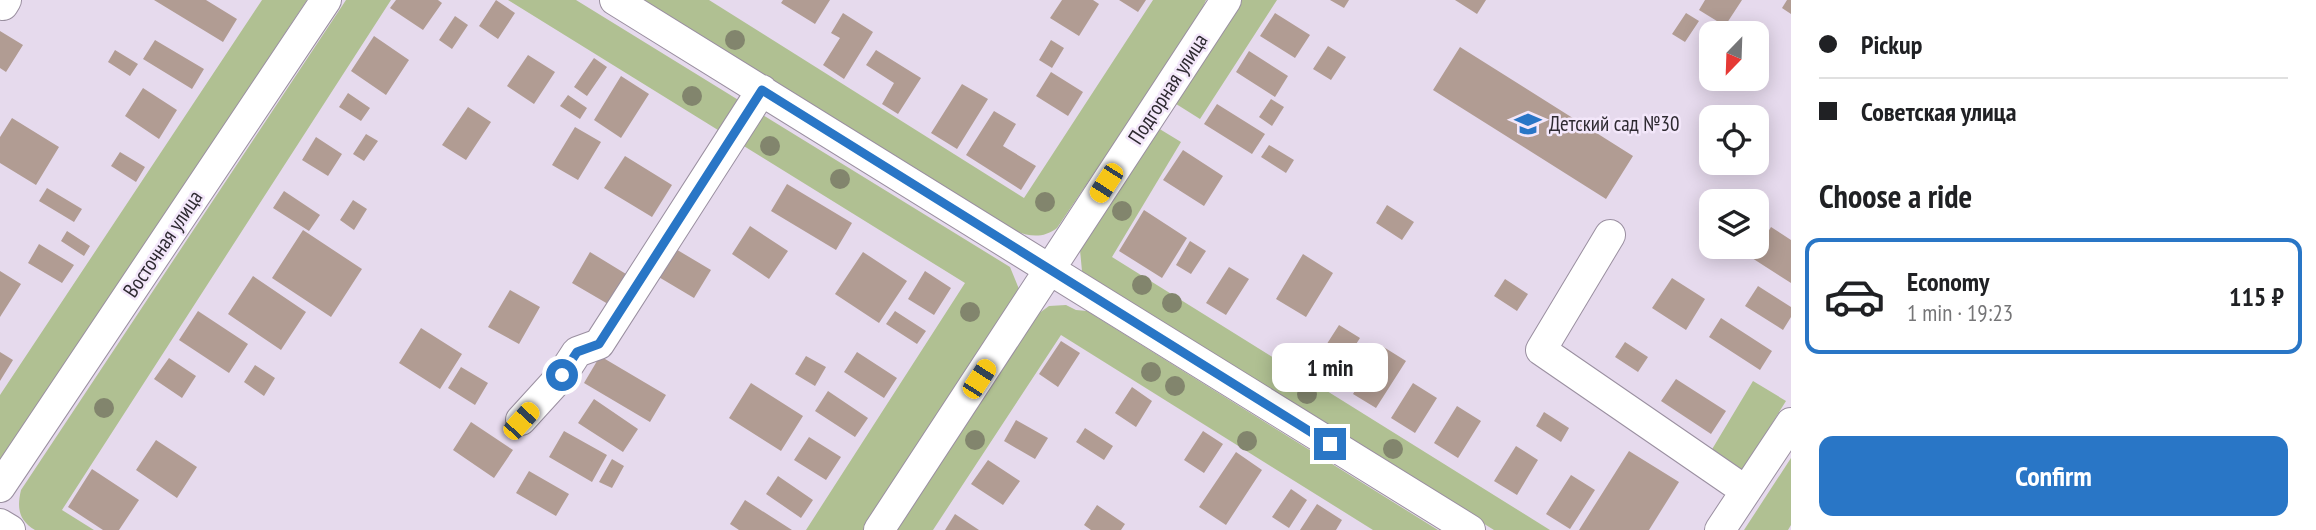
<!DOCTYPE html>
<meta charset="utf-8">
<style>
:root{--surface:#fff;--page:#f2f2f2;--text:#202124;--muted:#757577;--line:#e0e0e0;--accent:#2976c6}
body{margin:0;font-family:"PT Sans Narrow",sans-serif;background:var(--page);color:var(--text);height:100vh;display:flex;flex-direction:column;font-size:26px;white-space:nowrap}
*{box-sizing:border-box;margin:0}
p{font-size:23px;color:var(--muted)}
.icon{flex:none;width:38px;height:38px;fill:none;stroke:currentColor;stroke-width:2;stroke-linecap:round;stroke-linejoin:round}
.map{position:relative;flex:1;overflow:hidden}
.panel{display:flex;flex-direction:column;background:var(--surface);width:525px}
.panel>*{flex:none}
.banner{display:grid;align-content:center;height:154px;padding:0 28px;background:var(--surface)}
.needle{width:46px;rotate:203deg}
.buttons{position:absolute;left:1699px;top:21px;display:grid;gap:14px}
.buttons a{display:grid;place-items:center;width:70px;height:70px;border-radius:14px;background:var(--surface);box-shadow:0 4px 18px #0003;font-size:35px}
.end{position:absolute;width:32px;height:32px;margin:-16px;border:9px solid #2976c6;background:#fff;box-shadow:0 0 0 4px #fff}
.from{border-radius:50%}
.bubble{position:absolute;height:49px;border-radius:14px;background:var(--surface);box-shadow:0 4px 18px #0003;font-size:23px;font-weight:800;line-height:49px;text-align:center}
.car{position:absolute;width:21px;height:42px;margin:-21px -10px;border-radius:9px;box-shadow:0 0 5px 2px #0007;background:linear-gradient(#f5c518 24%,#345 0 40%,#f5c518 0 76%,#345 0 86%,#f5c518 0)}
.banner b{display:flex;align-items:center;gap:24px;height:66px;font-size:26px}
.banner b+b{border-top:2px solid var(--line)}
.banner i{width:18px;height:18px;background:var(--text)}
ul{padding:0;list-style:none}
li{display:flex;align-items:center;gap:21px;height:116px;margin:0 14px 10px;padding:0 14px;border:4px solid transparent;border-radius:14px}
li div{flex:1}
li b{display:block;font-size:26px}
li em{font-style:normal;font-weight:800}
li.active{border-color:var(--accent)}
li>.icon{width:63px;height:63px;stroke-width:1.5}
h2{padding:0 28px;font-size:32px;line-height:84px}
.cta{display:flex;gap:14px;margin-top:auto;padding:14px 28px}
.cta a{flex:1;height:80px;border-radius:14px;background:var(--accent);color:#fff;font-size:28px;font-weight:800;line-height:80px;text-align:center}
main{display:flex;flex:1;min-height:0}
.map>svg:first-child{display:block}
</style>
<main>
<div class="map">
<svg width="1791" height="530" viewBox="0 0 1791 530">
<rect width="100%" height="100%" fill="#e6daed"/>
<path fill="#b0c092" d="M 262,0 L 307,0 L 0,465 L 0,395 Z
M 346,0 L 391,0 L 62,510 L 94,530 L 35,530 C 18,520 17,507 21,490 Z
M 508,0 L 576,0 L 1010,267 L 1019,289 L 866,530 L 806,530 L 965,283 Z
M 641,0 L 709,0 L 1024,198 L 1153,0 L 1206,0 L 1198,19 L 1057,228 C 1040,241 1024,235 1006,227 Z
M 1240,0 L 1277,0 L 1200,119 L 1173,102 Z
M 1158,128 L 1181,142 L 1112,257 L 1550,530 L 1494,530 L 1087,277 L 1082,271 L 1080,250 Z
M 1066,305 L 1076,310 L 1087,311 L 1438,530 L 1373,530 L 1061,335 L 933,530 L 894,530 L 1038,314 L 1049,306 Z
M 1753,381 L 1786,401 L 1743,470 L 1711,451 Z
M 1791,458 L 1791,525 L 1788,530 L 1744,530 Z"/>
<path fill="#b19c93" d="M 154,0 L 206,0 L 237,19 L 223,42 Z
M 396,0 L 438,0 L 442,3 L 423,30 L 390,8 Z
M 496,0 L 515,13 L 498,39 L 479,26 Z
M 783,0 L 830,0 L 815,24 L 781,3 Z
M 1062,0 L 1093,0 L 1099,4 L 1079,36 L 1050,18 Z
M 1119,0 L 1146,0 L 1138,12 Z
M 1330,0 L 1349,0 L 1344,8 Z
M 1455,0 L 1486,0 L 1477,14 Z
M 1705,0 L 1742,0 L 1725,26 L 1699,10 Z
M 1787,0 L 1791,0 L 1791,14 L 1782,8 Z
M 843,13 L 873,32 L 844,79 L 823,65 L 840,38 L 831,33 Z
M 1275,13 L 1310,35 L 1295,58 L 1260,36 Z
M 1686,13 L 1699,21 L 1685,42 L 1672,34 Z
M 455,16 L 468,25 L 452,49 L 439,40 Z
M 0,31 L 23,45 L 6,72 L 0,68 Z
M 374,36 L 409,60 L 386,95 L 351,71 Z
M 155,40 L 204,69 L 192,89 L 143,59 Z
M 1051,40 L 1064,48 L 1052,68 L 1039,60 Z
M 1328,46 L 1346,57 L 1331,80 L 1313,69 Z
M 1460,47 L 1633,156 L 1606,199 L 1433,90 Z
M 115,50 L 138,64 L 130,76 L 108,62 Z
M 876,50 L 921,78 L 898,114 L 882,104 L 894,83 L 866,65 Z
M 1249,51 L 1288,76 L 1275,97 L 1236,72 Z
M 528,55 L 555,72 L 534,104 L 507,86 Z
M 594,58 L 607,67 L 587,96 L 574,87 Z
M 1051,72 L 1083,92 L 1068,116 L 1036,96 Z
M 621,76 L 649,94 L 621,138 L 594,120 Z
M 962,84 L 988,99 L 957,149 L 931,133 Z
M 143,88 L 177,110 L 159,139 L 125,116 Z
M 348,93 L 370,108 L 361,121 L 339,107 Z
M 568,95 L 587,108 L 580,119 L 560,106 Z
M 1271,99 L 1284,107 L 1272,126 L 1259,117 Z
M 1217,104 L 1265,134 L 1252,154 L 1204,124 Z
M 468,107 L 491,122 L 466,160 L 442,145 Z
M 994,111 L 1016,124 L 1003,146 L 1036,166 L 1021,190 L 966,155 Z
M 12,118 L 59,147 L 36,185 L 0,163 L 0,137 Z
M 575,127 L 601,142 L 578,180 L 552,165 Z
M 366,134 L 378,141 L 364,161 L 353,154 Z
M 1712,136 L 1712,160 L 1701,153 Z
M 316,137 L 342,154 L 328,176 L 302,160 Z
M 1269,145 L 1294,160 L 1286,173 L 1261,157 Z
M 1183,150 L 1223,176 L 1204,206 L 1163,180 Z
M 120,152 L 145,167 L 136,182 L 111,166 Z
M 625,156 L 672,185 L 652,217 L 604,188 Z
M 787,184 L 852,223 L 836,250 L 771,211 Z
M 47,188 L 82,209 L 74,222 L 39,201 Z
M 284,191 L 320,215 L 309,231 L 273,208 Z
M 353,200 L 367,209 L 354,230 L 340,220 Z
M 1387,205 L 1414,222 L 1402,240 L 1376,223 Z
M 1144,210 L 1187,238 L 1162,278 L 1119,251 Z
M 750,226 L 788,251 L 769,279 L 732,254 Z
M 1771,227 L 1791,240 L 1791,283 L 1752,258 Z
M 303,230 L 362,269 L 331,317 L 272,278 Z
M 67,231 L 90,246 L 84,256 L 61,241 Z
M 1190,241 L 1206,251 L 1191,274 L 1176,265 Z
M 39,244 L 74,265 L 62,283 L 28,263 Z
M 674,248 L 711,270 L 694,298 L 657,276 Z
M 590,252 L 626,274 L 608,304 L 572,283 Z
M 863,252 L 907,281 L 879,323 L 835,294 Z
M 1303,254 L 1333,273 L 1306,317 L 1276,299 Z
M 1229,267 L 1249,279 L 1226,315 L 1206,303 Z
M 0,271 L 21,284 L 0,317 Z
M 925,271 L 951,288 L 934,315 L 908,299 Z
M 253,276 L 306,312 L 281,350 L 228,314 Z
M 1672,278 L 1705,299 L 1686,330 L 1652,308 Z
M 1505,279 L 1528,294 L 1517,311 L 1494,296 Z
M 1758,286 L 1791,307 L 1791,317 L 1783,330 L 1745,306 Z
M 510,290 L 540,307 L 519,344 L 488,327 Z
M 198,311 L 248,344 L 229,373 L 179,340 Z
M 895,311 L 926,331 L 917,344 L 886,324 Z
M 1721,318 L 1772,351 L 1760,370 L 1709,337 Z
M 1339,325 L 1360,338 L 1335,377 L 1314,364 Z
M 421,328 L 462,354 L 440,389 L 399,363 Z
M 1061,341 L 1080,353 L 1058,387 L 1039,374 Z
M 1625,342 L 1648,357 L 1638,372 L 1615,357 Z
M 1382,346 L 1406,361 L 1376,408 L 1353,394 Z
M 0,352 L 13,360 L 0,381 Z
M 857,352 L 897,378 L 884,398 L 844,372 Z
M 600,356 L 666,395 L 650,422 L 584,383 Z
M 806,356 L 826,367 L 815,386 L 795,374 Z
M 169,358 L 196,376 L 182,398 L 154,379 Z
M 255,365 L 275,378 L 264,396 L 244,382 Z
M 461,367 L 488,383 L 475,405 L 448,388 Z
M 1676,379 L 1726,411 L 1711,434 L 1661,401 Z
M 751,383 L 803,416 L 781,451 L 729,418 Z
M 1413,383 L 1437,398 L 1415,433 L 1391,418 Z
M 1132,387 L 1152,401 L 1136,427 L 1115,413 Z
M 828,391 L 868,418 L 855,437 L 815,411 Z
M 594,399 L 638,429 L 623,452 L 578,423 Z
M 1457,406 L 1481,421 L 1458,458 L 1434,443 Z
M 1544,412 L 1569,428 L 1561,442 L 1536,426 Z
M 1016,420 L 1048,438 L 1035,459 L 1004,441 Z
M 471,422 L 513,450 L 494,478 L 453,450 Z
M 1085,428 L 1113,446 L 1104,460 L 1076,442 Z
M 564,431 L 607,455 L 592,482 L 549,457 Z
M 1203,431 L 1223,444 L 1204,473 L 1184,460 Z
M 809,437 L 841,457 L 826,480 L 794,460 Z
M 156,440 L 197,467 L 177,498 L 136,470 Z
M 1516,446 L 1538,460 L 1517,495 L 1494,481 Z
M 1629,451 L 1679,482 L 1649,530 L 1579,530 Z
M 1236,452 L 1262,470 L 1226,525 L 1199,507 Z
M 612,459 L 624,466 L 612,488 L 599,482 Z
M 988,460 L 1020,481 L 1003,505 L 971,484 Z
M 92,469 L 139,500 L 119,530 L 103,530 L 68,507 Z
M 529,471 L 569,494 L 556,516 L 516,493 Z
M 1571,475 L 1595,490 L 1570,529 L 1546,514 Z
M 778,476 L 813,500 L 801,518 L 766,494 Z
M 1291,489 L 1307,500 L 1289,528 L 1272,517 Z
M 745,500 L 792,530 L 739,530 L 730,524 Z
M 1317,504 L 1342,520 L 1336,530 L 1300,530 Z
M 1097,505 L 1125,524 L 1121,530 L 1091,530 L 1084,525 Z
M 955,514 L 979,530 L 945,530 Z"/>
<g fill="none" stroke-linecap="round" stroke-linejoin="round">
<g stroke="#9a8fa0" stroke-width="32">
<path id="minor" d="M 615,0 L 1470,530
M 3,5 L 6,0
M 1610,235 L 1541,350 L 1746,491
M 521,420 L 562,375 L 577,352 L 599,344 L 762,90
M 0,487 L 326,0
M 0,524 L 10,530
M 879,530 L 1226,0
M 1720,530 L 1791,423"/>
</g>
<use href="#minor" stroke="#fff" stroke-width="30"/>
</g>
<g fill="#82856d">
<circle cx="735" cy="40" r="10"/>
<circle cx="692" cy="96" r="10"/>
<circle cx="770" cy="146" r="10"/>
<circle cx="840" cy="179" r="10"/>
<circle cx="1045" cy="202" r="10"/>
<circle cx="1122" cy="211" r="10"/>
<circle cx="1142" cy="285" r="10"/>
<circle cx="1172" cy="303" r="10"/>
<circle cx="970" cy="312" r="10"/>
<circle cx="1151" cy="372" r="10"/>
<circle cx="1175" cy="386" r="10"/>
<circle cx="1307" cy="394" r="10"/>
<circle cx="104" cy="408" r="10"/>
<circle cx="975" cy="440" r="10"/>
<circle cx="1247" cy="441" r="10"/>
<circle cx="1393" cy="449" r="10"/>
</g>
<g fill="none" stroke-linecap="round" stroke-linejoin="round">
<path stroke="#2976c6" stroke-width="9" d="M 562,375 L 577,352 L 599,344 L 762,90 L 1330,444"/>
</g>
<defs>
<g id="school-bare" transform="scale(2.1)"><path d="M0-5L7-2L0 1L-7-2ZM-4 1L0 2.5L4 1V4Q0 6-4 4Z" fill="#2976c6" stroke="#f3e7fa" stroke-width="2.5" paint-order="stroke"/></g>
</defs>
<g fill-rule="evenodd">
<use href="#school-bare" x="1528" y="124"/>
</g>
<g text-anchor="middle" stroke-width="5" stroke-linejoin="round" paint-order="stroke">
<g font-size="21" fill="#2e2a31" stroke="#f3e7fa">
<text transform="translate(1168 89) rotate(-57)" y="7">Подгорная улица</text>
<text transform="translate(163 244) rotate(-56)" y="7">Восточная улица</text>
</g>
<g font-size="21" fill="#2e2a31" stroke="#f3e7fa" text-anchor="start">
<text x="1549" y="131">Детский сад №30</text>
</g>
</g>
</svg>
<div class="buttons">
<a><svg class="needle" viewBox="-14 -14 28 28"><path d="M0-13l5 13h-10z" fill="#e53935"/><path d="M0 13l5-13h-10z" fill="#757577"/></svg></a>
<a><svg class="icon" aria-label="locate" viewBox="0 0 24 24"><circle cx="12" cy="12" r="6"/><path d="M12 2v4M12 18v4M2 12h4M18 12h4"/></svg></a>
<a><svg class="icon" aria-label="layers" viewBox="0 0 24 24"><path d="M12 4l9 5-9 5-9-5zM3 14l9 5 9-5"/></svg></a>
</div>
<i class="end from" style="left:562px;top:375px"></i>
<i class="end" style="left:1330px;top:444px"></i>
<div class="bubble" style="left:1272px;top:343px;width:116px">1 min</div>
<i class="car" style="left:1106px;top:183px;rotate:213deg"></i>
<i class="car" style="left:979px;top:379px;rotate:33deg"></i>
<i class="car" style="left:521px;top:421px;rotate:42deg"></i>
</div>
<section class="panel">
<div class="banner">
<b><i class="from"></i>Pickup</b>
<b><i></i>Советская улица</b>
</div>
<h2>Choose a ride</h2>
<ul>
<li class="active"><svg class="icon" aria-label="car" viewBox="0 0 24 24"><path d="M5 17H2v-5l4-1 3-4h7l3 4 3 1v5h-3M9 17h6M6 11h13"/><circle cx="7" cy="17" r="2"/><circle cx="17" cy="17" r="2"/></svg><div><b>Economy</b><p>1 min · 19:23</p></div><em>115 ₽</em></li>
</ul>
<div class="cta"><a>Confirm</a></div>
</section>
</main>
